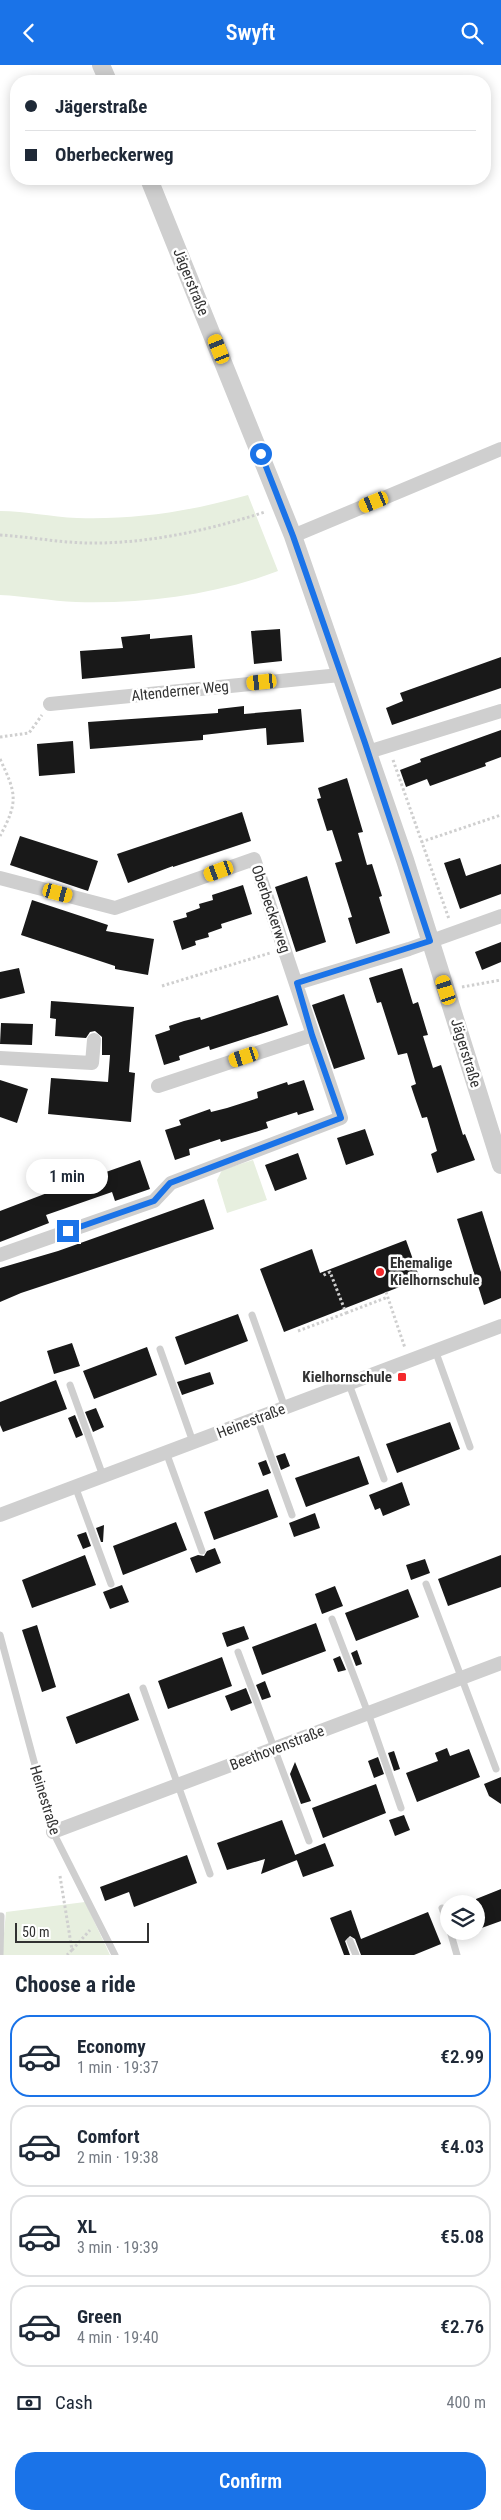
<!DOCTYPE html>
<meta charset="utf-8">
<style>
:root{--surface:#fff;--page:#f2f2f3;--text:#1f2937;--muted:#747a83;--line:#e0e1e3;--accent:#1a73e8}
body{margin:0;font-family:"Roboto Condensed",sans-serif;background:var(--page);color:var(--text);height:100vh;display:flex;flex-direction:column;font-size:19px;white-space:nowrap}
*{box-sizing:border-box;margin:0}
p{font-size:16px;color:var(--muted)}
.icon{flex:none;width:28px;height:28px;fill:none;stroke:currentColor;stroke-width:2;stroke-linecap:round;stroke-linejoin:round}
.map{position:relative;height:1890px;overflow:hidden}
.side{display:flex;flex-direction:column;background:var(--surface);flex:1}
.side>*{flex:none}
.banner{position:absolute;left:10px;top:10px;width:481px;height:110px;border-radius:20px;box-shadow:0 2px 12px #0003;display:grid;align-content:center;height:110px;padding:0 15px;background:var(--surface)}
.controls{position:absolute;left:440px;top:1830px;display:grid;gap:10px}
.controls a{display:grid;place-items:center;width:45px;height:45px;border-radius:50%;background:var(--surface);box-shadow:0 2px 12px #0003;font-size:25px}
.scale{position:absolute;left:15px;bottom:12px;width:134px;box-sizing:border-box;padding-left:5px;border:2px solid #323232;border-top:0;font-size:14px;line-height:18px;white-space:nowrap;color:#323232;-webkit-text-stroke:4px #fff;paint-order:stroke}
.end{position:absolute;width:22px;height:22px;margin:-11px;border:6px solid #1a73e8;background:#fff;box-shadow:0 0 0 2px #fff}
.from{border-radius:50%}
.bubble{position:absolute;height:35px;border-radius:18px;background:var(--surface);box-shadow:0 2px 12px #0003;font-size:16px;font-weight:600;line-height:35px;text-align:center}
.car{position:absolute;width:15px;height:30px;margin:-15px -8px;border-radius:6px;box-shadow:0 0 4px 1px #0007;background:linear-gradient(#f5c518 24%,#345 0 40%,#f5c518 0 76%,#345 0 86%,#f5c518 0)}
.banner b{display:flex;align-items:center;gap:18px;height:48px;font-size:19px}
.banner b+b{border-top:1px solid var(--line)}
.banner i{width:12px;height:12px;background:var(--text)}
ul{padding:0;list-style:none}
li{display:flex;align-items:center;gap:15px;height:82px;margin:0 10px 8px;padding:0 5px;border:2px solid var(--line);border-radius:20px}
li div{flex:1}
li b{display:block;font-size:19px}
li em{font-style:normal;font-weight:600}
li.current{border-color:var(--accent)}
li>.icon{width:45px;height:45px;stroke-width:1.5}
h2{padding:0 15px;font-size:22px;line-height:60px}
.pay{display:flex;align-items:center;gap:12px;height:55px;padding:0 15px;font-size:19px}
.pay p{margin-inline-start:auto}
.cta{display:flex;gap:10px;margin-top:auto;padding:10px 15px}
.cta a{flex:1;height:58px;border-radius:20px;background:var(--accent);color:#fff;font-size:20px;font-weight:600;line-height:58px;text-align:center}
header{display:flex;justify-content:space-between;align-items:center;height:65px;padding:0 15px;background:var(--accent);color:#fff;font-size:22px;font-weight:600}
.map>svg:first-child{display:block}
</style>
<header><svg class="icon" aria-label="back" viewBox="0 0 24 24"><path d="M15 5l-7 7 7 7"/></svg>Swyft<svg class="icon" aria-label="search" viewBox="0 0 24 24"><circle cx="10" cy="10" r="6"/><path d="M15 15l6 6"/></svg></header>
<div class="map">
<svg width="501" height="1890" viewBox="0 0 501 1890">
<rect width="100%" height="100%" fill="#fff"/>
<path fill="#e7efdf" d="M 248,430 L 278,506 C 216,530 142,539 76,537 C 51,536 25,531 0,530 L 0,446 C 26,446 51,452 77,453 C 135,455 192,446 248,430 Z
M 253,1095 L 267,1135 L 227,1148 L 217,1115 L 222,1105 Z
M 85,1837 L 110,1890 L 2,1890 L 6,1847 Z"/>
<path fill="#191919" d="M 280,564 L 282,596 L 254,599 L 251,566 Z
M 150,569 L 150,574 L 192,570 L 195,603 L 82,614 L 80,586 L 123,583 L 121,572 Z
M 501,592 L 501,623 L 392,660 L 386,643 L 403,636 L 400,628 Z
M 244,641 L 244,649 L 301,644 L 304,677 L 267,680 L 266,663 L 203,670 L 203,675 L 90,684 L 88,657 L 218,648 L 218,644 Z
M 501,665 L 501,692 L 485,698 L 486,701 L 430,721 L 427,714 L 406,722 L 400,705 L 421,697 L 420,694 Z
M 73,676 L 75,708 L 39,711 L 37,679 Z
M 347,713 L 363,767 L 358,768 L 367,800 L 372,799 L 382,831 L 379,832 L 390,868 L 356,879 L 348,853 L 352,852 L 335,798 L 342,796 L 332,765 L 327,766 L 317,734 L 321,733 L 318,723 Z
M 242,747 L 251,776 L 173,802 L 173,801 L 128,818 L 117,789 Z
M 20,771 L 98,796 L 88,826 L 10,800 Z
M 460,793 L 466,811 L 501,799 L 501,829 L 460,844 L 444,798 Z
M 307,811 L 326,877 L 296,887 L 275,822 Z
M 243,820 L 252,849 L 221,859 L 222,863 L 208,868 L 209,872 L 195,876 L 196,880 L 182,885 L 173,856 L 187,852 L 186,848 L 200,843 L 199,839 L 213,835 L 212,830 Z
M 32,835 L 108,860 L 106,866 L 154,874 L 148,910 L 115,904 L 115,901 L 21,870 Z
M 501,877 L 501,897 L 482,905 L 475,887 Z
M 19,903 L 25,928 L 0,934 L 0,907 Z
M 402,903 L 413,939 L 418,937 L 428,970 L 423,971 L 433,1003 L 441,1000 L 463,1070 L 465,1069 L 475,1095 L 437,1108 L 431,1089 L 437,1086 L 427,1052 L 422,1053 L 416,1036 L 411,1021 L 416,1019 L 407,988 L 398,990 L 381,937 L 377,938 L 369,913 Z
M 344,929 L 365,994 L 334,1004 L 312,940 Z
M 278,930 L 288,960 L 210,985 L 209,981 L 179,991 L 180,995 L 164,1000 L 155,970 L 170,965 L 169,961 L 184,956 L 200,952 L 201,955 Z
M 51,936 L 134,942 L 129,1007 L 135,1008 L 131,1057 L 48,1049 L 51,1013 L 108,1017 L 110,990 L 102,990 L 102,972 L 95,966 L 90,967 L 86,973 L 55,971 L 56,954 L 50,953 Z
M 1,958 L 33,959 L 32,980 L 0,979 Z
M 0,1015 L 28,1024 L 17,1058 L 0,1052 Z
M 304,1015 L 314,1045 L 298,1050 L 297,1047 L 266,1057 L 268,1063 L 252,1068 L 221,1077 L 220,1074 L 189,1084 L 190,1090 L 175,1095 L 165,1065 L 181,1060 L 179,1055 L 210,1044 L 211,1047 L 227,1043 L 258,1033 L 257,1027 L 287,1017 L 288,1020 Z
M 365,1064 L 374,1090 L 346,1100 L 337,1073 Z
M 298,1088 L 307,1114 L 275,1126 L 265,1100 Z
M 140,1095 L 150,1124 L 115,1136 L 112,1127 L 46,1150 L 49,1158 L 0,1177 L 0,1146 L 55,1125 L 52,1116 L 86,1104 L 89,1113 Z
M 204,1134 L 214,1164 L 21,1228 L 0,1237 L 0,1203 L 58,1186 Z
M 482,1146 L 501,1207 L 501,1233 L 484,1240 L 457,1154 Z
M 406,1175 L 420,1214 L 284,1267 L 260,1204 L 312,1184 L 320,1208 Z
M 238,1249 L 248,1276 L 185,1300 L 175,1272 Z
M 72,1278 L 80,1301 L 54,1309 L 47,1286 Z
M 147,1282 L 157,1310 L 94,1334 L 83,1306 Z
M 210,1307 L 214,1319 L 182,1330 L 177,1317 Z
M 56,1315 L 67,1344 L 3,1367 L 0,1360 L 0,1337 Z
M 96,1343 L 104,1362 L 93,1367 L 85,1347 Z
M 75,1350 L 83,1370 L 76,1373 L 68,1353 Z
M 450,1357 L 460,1384 L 397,1408 L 386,1379 Z
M 285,1388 L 290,1401 L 281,1405 L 276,1391 Z
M 359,1391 L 369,1419 L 306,1442 L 295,1413 Z
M 266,1395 L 271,1408 L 263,1411 L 258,1398 Z
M 402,1417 L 410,1440 L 383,1451 L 380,1443 L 375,1445 L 369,1430 Z
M 268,1424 L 278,1452 L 214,1475 L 204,1447 Z
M 315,1448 L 320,1463 L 294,1472 L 289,1458 Z
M 176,1457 L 187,1485 L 123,1510 L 113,1481 Z
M 104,1460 L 103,1477 L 101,1477 L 96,1463 Z
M 86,1467 L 91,1481 L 83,1484 L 77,1470 Z
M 215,1483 L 221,1498 L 196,1508 L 190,1493 L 198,1490 L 204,1491 L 207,1486 Z
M 85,1490 L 96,1520 L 32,1543 L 22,1515 Z
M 501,1490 L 501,1522 L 448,1541 L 438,1514 Z
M 425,1494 L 430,1508 L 411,1515 L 406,1500 Z
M 122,1520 L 129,1537 L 110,1544 L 103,1527 Z
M 335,1521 L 343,1541 L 322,1549 L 315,1529 Z
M 408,1524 L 419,1552 L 356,1576 L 345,1548 Z
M 316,1558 L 326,1586 L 262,1610 L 252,1582 Z
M 37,1560 L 56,1622 L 42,1627 L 22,1565 Z
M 244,1561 L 249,1574 L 227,1582 L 222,1568 Z
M 357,1585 L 362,1599 L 356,1601 L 351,1588 Z
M 340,1591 L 346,1605 L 338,1607 L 333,1594 Z
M 222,1592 L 232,1621 L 168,1644 L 158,1616 Z
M 265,1616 L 271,1632 L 262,1635 L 256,1620 Z
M 246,1623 L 252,1638 L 231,1646 L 225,1631 Z
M 129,1628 L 139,1655 L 76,1679 L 66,1652 Z
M 447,1683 L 450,1691 L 469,1684 L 480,1712 L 417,1737 L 406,1708 L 438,1696 L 435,1688 Z
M 394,1686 L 400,1704 L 394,1706 L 388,1688 Z
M 378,1692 L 384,1709 L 374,1713 L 368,1696 Z
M 295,1697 L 311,1736 L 301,1739 L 290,1709 Z
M 501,1712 L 501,1739 L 489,1731 L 484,1719 Z
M 376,1719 L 386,1748 L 323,1773 L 312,1743 Z
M 404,1750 L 410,1765 L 395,1771 L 389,1755 Z
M 282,1755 L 297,1795 L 261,1809 L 265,1794 L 227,1805 L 217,1778 Z
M 325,1778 L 334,1801 L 303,1812 L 295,1790 Z
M 187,1790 L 197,1818 L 134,1842 L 129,1827 L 105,1836 L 100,1822 Z
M 501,1824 L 501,1856 L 476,1865 L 476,1834 Z
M 351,1845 L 361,1874 L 428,1847 L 441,1879 L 414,1890 L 361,1890 L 355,1874 L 350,1871 L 345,1876 L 350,1890 L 344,1890 L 330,1853 Z"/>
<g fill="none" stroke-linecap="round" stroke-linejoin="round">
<path stroke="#cfcfcf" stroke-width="3" stroke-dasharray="2.5 2.5" stroke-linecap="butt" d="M 0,470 C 33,472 66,479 100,478 C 156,477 212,464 265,447
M 0,672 L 29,668 L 42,650
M 0,694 C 16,728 19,736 0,771
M 393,695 L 449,854
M 421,777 L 501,750
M 162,921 L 270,888
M 462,922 L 501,915
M 386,1227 L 405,1283
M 346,1248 L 388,1232
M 298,1266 L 346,1248 L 330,1207 L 322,1211
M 60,1811 L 72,1885 L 67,1890
M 72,1885 L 90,1865"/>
<path stroke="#cfcfcf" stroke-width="7" d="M 252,1250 L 285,1343
M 160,1284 L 193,1377
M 435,1285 L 470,1382
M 349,1319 L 384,1414
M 70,1320 L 103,1411
M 257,1353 L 292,1450
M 166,1387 L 202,1486
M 75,1421 L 111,1519
M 426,1519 L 496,1704
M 332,1554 L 368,1648 L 401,1743
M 0,1570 L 53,1767 L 115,1890
M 238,1587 L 309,1776
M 143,1623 L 210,1809
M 442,1843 L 449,1864
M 450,1866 L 457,1890
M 350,1876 L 356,1890
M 0,1890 L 1,1851"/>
<path stroke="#cfcfcf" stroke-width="14" d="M 293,471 L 501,384
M 50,639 L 340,610
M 368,687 L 501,646
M 0,813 L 115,843 L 254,794 L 341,1053 L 171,1118 L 154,1136 L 0,1190
M 297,918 L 409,884 L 501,851
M 0,993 L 92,998 L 94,975
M 158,1021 L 312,970
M 0,1450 L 501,1261
M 53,1767 L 501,1598"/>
<path stroke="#cfcfcf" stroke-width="18" d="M 101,0 L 108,16
M 149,114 L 293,471 L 405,795 L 501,1100"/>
</g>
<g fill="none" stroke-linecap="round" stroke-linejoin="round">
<path stroke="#1a73e8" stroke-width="6" d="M 68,1166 L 154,1136 L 170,1118 L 341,1053 L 312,970 L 297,918 L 430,876 L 365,678 L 293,471 L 261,389"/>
</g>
<g fill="#f4292c" stroke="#fff" stroke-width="2">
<circle cx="380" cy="1207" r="5"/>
<rect x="397" y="1307" width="10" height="10" rx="2.5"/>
</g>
<g text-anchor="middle" stroke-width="5" stroke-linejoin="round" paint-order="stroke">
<g font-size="15" fill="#323232" stroke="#fff">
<text transform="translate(191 217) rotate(68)" y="5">Jägerstraße</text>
<text transform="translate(180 626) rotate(-6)" y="5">Altenderner Weg</text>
<text transform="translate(271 844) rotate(71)" y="5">Oberbeckerweg</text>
<text transform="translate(466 988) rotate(73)" y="5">Jägerstraße</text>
<text transform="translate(251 1356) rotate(-21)" y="5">Heinestraße</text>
<text transform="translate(277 1683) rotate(-21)" y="5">Beethovenstraße</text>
<text transform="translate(45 1735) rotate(73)" y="5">Heinestraße</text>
</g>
<g font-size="15" font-weight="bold" fill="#323232" stroke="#fff" text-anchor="start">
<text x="390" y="1203">Ehemalige<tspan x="390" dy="17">Kielhornschule</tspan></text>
<text x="392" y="1317" text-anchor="end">Kielhornschule</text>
</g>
</g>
</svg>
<div class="controls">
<a><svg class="icon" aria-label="layers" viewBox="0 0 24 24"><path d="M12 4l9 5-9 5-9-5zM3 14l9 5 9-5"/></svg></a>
</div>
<div class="scale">50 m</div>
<i class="end from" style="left:261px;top:389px"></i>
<i class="end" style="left:68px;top:1166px"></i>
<div class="bubble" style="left:26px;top:1094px;width:82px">1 min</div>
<i class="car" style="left:219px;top:284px;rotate:338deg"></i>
<i class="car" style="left:374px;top:437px;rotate:248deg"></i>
<i class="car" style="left:262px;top:617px;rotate:264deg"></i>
<i class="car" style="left:219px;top:806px;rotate:250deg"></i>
<i class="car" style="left:58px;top:828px;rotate:105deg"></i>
<i class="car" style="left:446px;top:925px;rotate:342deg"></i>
<i class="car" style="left:244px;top:992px;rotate:252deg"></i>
<div class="banner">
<b><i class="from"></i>Jägerstraße</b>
<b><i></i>Oberbeckerweg</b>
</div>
</div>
<section class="side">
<h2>Choose a ride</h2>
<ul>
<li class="current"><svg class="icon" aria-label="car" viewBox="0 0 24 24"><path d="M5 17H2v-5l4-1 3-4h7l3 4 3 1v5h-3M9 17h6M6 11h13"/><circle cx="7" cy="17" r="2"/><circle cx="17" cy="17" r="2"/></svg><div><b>Economy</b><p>1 min · 19:37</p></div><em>€2.99</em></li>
<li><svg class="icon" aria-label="car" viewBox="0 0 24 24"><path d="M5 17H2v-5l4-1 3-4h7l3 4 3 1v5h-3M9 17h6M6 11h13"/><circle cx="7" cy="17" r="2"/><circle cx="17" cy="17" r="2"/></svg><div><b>Comfort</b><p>2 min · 19:38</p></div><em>€4.03</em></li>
<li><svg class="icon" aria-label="car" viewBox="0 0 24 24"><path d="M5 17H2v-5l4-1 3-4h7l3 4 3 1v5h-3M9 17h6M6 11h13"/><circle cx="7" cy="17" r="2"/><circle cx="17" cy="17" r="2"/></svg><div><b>XL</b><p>3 min · 19:39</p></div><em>€5.08</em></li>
<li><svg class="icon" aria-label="car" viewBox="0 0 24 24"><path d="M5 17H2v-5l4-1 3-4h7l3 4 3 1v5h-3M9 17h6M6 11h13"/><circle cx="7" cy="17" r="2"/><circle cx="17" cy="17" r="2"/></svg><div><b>Green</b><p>4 min · 19:40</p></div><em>€2.76</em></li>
</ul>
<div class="pay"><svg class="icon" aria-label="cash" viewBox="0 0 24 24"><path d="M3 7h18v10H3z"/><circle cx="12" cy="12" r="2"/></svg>Cash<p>400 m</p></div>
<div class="cta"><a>Confirm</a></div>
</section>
